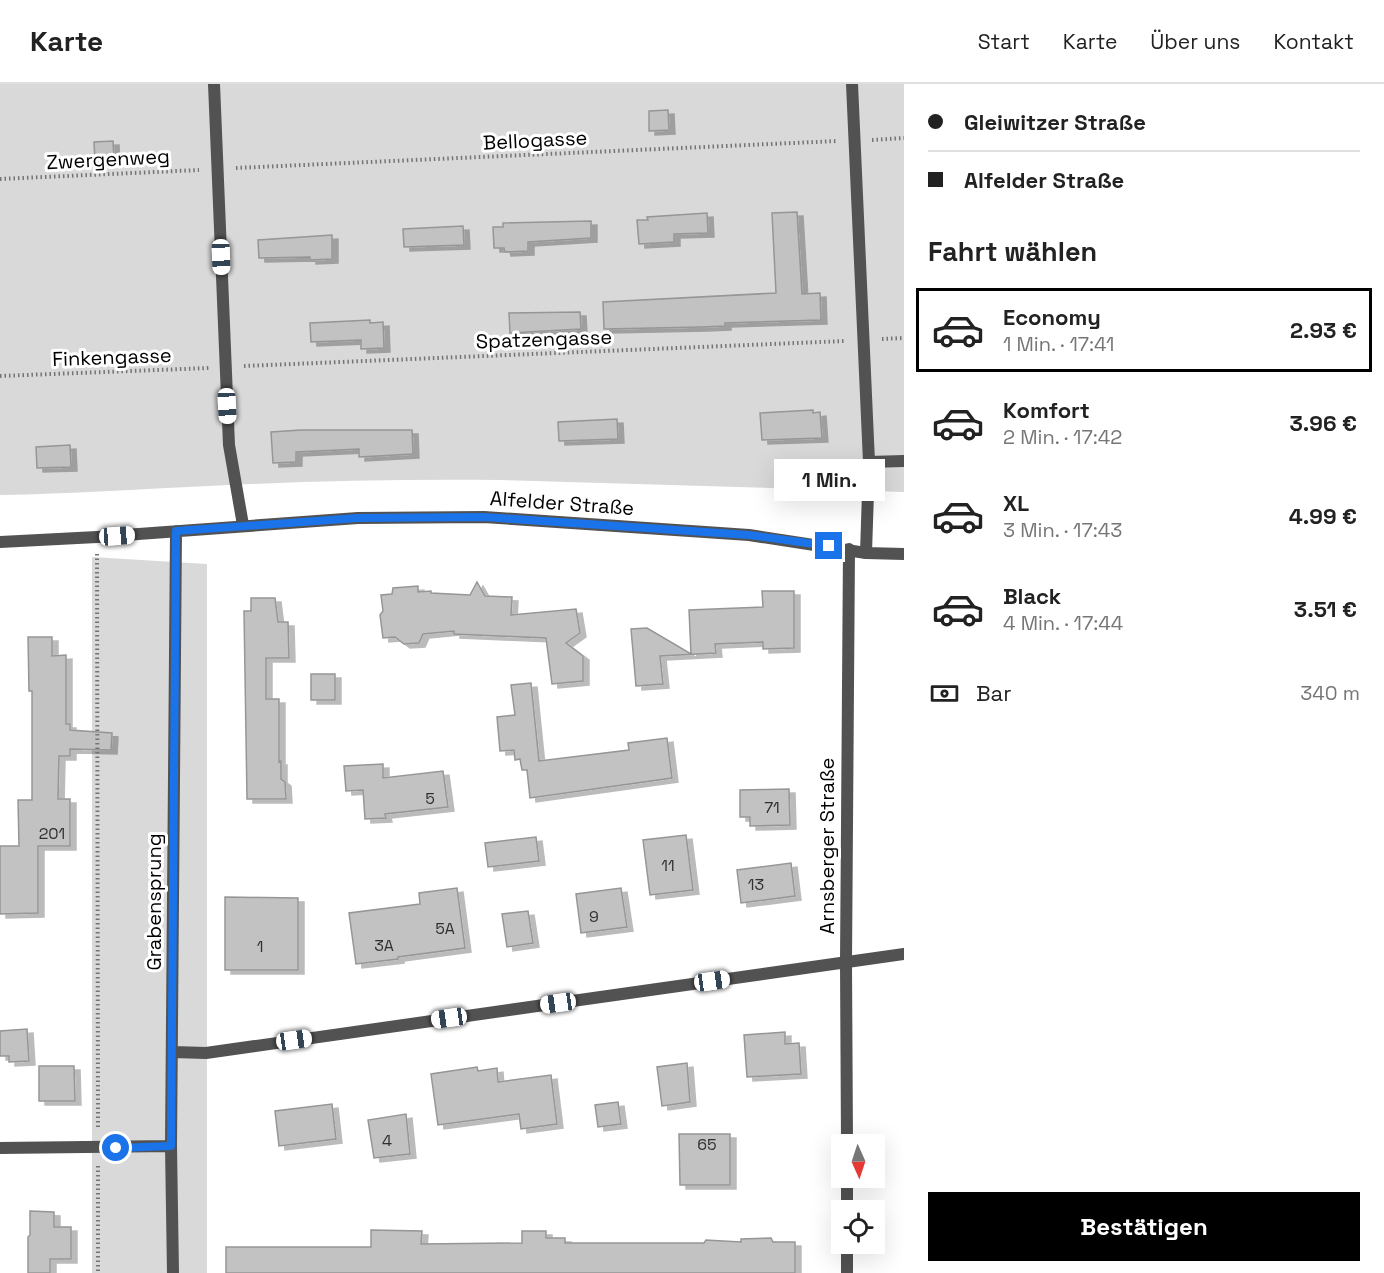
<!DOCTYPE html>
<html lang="de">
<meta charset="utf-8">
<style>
:root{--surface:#fff;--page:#f6f6f6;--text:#222;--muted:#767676;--line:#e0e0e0;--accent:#000}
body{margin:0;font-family:"Space Grotesk",sans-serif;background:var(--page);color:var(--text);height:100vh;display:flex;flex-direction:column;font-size:22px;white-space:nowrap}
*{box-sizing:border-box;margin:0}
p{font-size:20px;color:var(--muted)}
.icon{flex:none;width:33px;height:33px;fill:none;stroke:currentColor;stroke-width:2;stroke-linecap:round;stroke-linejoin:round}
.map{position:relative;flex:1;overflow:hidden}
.drawer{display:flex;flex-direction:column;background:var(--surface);width:480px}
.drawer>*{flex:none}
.top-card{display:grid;align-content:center;height:132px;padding:0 24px;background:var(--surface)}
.needle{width:39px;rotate:177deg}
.fabs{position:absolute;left:831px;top:1050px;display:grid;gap:12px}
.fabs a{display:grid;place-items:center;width:54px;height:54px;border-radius:0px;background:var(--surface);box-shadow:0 6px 24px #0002;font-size:30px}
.end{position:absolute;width:27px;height:27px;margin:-14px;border:8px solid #1a73e8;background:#fff;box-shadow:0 0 0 3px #fff}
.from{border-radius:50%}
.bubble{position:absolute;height:42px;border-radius:0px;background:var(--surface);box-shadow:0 6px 24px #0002;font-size:20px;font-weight:700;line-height:42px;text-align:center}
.car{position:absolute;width:18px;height:36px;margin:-18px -9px;border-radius:8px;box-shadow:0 0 4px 2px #0007;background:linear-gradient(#fff 24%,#345 0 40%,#fff 0 76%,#345 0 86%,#fff 0)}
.top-card b{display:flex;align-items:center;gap:21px;height:57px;font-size:22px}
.top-card b+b{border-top:2px solid var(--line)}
.top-card i{width:15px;height:15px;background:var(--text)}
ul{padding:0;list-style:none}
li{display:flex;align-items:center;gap:18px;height:84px;margin:0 12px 9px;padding:0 12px;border:3px solid transparent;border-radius:0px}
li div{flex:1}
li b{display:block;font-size:22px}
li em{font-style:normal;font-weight:700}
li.active{border-color:var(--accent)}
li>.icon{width:54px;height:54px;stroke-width:1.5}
h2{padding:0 24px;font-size:27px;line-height:72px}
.pay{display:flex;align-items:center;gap:15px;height:66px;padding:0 24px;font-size:22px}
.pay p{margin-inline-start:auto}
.primary-button{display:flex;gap:12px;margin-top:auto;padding:12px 24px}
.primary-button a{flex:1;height:69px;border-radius:0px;background:var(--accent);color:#fff;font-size:24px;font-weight:700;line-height:69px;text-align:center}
header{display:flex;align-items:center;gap:36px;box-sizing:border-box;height:84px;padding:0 30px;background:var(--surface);border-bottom:2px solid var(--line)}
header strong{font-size:28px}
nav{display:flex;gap:33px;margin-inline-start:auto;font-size:21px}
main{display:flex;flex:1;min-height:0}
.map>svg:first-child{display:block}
</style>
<header>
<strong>Karte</strong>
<nav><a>Start</a><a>Karte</a><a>Über uns</a><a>Kontakt</a></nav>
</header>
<main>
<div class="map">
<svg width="904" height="1189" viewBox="0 0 904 1189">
<defs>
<filter id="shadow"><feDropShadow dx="6" dy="4" stdDeviation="0" flood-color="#0004"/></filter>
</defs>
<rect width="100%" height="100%" fill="#fff"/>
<path fill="#d9d9d9" d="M 0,0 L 904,0 L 904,408 L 500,396 C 403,395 306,397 209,402 C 139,405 70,410 0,411 Z
M 92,473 L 207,480 L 207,1189 L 92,1189 Z"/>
<path fill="#c2c2c2" stroke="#969696" stroke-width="1.5" filter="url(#shadow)" d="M 668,26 L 669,46 L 649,47 L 649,27 Z
M 113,57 L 114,76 L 95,77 L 94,58 Z
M 797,128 L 802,210 L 820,209 L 821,236 L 725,239 L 725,242 L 701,243 L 604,245 L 603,218 L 776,209 L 772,129 Z
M 707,129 L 708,149 L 674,150 L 674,158 L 639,160 L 637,136 L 648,136 L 647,133 Z
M 591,137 L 591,154 L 528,158 L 528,167 L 505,168 L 504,164 L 494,164 L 493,143 L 503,143 L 503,139 Z
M 463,142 L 464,161 L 404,163 L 403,145 Z
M 332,151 L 332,175 L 310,176 L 310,173 L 259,174 L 258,156 Z
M 580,228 L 581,245 L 510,249 L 509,229 Z
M 370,236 L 370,239 L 383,238 L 384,264 L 361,265 L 361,256 L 311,258 L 310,239 Z
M 813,326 L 813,329 L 820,328 L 822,354 L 762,356 L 760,329 Z
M 617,335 L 618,355 L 559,357 L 558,338 Z
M 301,346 L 412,346 L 413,370 L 359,373 L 359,365 L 296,368 L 296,378 L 273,379 L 271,348 Z
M 70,361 L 71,383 L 37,384 L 36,363 Z
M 477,498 L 485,512 L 512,513 L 511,531 L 576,525 L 580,549 L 566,559 L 583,572 L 583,597 L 552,600 L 546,554 L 454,550 L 454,547 L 423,550 L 419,559 L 404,560 L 395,553 L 383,554 L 380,531 L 383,527 L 381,511 L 392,510 L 393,504 L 418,502 L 418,508 L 431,507 L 431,509 L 470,511 Z
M 762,507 L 794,507 L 794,564 L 763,565 L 763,558 L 715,560 L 716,569 L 660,572 L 663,600 L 636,602 L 631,545 L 647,544 L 691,570 L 689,526 L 763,523 Z
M 251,514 L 275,514 L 278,538 L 288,538 L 289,574 L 266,574 L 266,615 L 279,615 L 279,678 L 281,677 L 281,695 L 285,698 L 286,715 L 247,715 L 244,527 L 251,527 Z
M 28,553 L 52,553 L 52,572 L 66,571 L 66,640 L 70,640 L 70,646 L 112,649 L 111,666 L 70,665 L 70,672 L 59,672 L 58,715 L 70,715 L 70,762 L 38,762 L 38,829 L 0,830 L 0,762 L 19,762 L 18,716 L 32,716 L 32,607 L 29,607 Z
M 311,590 L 335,590 L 335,616 L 311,616 Z
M 531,599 L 539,677 L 629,666 L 628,659 L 667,654 L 672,694 L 530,714 L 527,686 L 522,686 L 520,675 L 515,676 L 514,666 L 500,667 L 497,633 L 515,631 L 511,601 Z
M 383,680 L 383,694 L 443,687 L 448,723 L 385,730 L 386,734 L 365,735 L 363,706 L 346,707 L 344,682 Z
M 789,705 L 790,741 L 750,742 L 750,733 L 740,733 L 740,706 Z
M 686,751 L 693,806 L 650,811 L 643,756 Z
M 536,753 L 539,777 L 488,783 L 485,759 Z
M 791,779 L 795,812 L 741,819 L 737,786 Z
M 457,804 L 465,864 L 398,873 L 398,875 L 356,880 L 349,829 L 420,820 L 419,809 Z
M 621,804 L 627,843 L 581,849 L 576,810 Z
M 225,813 L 298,814 L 298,886 L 225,886 Z
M 528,827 L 533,859 L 507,863 L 502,830 Z
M 27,945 L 29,977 L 9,978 L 9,972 L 0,972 L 0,947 Z
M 785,948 L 785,960 L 799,959 L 801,990 L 747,993 L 744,951 Z
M 687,979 L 690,1018 L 662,1022 L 657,983 Z
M 39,982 L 74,982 L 75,1017 L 39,1017 Z
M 477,983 L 478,987 L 497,984 L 498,998 L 551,991 L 557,1040 L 521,1045 L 519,1030 L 438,1041 L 431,990 Z
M 618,1018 L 621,1040 L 598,1043 L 595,1021 Z
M 332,1020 L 336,1055 L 279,1062 L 275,1027 Z
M 406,1030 L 410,1070 L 374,1074 L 368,1036 Z
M 679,1050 L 730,1050 L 730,1101 L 680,1101 Z
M 30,1127 L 54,1128 L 54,1143 L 71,1143 L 71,1175 L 50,1175 L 50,1189 L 28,1189 L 28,1153 L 30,1151 Z
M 371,1146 L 422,1147 L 421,1160 L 522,1159 L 522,1147 L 546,1147 L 546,1154 L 565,1154 L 565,1159 L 704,1159 L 706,1156 L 741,1158 L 741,1155 L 771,1154 L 773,1158 L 795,1158 L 795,1189 L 226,1189 L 226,1163 L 371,1163 Z"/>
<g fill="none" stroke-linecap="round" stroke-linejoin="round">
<path stroke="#747474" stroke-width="4" stroke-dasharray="1.5 3" stroke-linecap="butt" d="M 872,56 L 904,54
M 236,84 L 837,57
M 0,95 L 199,86
M 882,255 L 904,254
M 244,282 L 845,257
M 0,292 L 209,284
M 97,470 L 98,1044
M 98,1082 L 98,1189"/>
<path stroke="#525252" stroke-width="12" d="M 214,0 L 229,361 L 243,441
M 852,0 L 869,378 L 866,469
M 869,378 L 904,377"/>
<path stroke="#525252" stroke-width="12" d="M 0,458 L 97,453 L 358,434 L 484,433 L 749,451 L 866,469 L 904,470
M 173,968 L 206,969 L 904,870
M 847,1060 L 846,878 L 849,465
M 0,1064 L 171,1062
M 847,1094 L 847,1126
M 847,1160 L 847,1189
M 173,1189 L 171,1062 L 176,447"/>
</g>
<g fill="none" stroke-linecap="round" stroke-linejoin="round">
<path stroke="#1a73e8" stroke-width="8" d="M 116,1064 L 171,1062 L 176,447 L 358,434 L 484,433 L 749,451 L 829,462"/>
</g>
<g text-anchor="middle" stroke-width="6" stroke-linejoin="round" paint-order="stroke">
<g font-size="16" fill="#303030">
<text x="430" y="720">5</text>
<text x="772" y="729">71</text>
<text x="52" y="755">201</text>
<text x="668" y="787">11</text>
<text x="756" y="806">13</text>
<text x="594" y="838">9</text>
<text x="445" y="850">5A</text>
<text x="384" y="867">3A</text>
<text x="260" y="868">1</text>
<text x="387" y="1062">4</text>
<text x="707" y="1066">65</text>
</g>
<g font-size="20" fill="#000" stroke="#fff">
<text transform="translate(535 56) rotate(-3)" y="7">Bellogasse</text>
<text transform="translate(108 75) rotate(-3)" y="7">Zwergenweg</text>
<text transform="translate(544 255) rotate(-2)" y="7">Spatzengasse</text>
<text transform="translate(112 273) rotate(-2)" y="7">Finkengasse</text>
<text transform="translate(562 419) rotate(4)" y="7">Alfelder Straße</text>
<text transform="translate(827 762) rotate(-90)" y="7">Arnsberger Straße</text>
<text transform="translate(154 818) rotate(-90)" y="7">Grabensprung</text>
</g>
</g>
</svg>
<div class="fabs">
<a><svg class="needle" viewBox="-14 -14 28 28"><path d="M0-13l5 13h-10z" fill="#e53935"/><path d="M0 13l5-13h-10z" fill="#767676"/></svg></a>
<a><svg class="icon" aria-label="locate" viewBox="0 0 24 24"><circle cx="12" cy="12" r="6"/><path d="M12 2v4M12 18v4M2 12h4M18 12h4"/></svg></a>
</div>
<i class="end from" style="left:116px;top:1064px"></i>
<i class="end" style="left:829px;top:462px"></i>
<div class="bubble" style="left:774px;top:375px;width:111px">1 Min.</div>
<i class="car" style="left:221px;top:173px;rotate:178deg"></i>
<i class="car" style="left:227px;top:322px;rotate:177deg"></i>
<i class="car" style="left:117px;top:452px;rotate:86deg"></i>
<i class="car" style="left:712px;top:897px;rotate:82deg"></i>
<i class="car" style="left:558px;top:919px;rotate:262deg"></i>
<i class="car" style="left:449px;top:934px;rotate:262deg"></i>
<i class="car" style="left:294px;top:956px;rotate:82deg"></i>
</div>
<section class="drawer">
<div class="top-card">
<b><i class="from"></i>Gleiwitzer Straße</b>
<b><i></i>Alfelder Straße</b>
</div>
<h2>Fahrt wählen</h2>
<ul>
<li class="active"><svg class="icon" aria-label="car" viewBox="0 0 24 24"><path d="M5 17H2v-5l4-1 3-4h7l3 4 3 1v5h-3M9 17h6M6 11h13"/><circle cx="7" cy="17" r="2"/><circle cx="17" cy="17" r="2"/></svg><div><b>Economy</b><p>1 Min. · 17:41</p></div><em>2.93 €</em></li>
<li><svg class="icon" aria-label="car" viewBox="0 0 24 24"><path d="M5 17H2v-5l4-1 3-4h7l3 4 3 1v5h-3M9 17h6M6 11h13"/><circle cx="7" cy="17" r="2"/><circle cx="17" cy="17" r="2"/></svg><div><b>Komfort</b><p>2 Min. · 17:42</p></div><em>3.96 €</em></li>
<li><svg class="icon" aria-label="car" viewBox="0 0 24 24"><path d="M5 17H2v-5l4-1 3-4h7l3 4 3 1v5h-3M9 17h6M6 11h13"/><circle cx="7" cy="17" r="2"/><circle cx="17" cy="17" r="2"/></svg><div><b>XL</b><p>3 Min. · 17:43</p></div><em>4.99 €</em></li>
<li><svg class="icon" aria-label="car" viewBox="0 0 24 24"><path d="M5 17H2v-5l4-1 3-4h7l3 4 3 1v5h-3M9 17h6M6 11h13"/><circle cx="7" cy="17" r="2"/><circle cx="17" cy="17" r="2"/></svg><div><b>Black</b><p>4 Min. · 17:44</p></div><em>3.51 €</em></li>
</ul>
<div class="pay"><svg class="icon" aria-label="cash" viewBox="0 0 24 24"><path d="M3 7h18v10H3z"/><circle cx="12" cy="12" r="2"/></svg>Bar<p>340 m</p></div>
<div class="primary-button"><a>Bestätigen</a></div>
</section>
</main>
